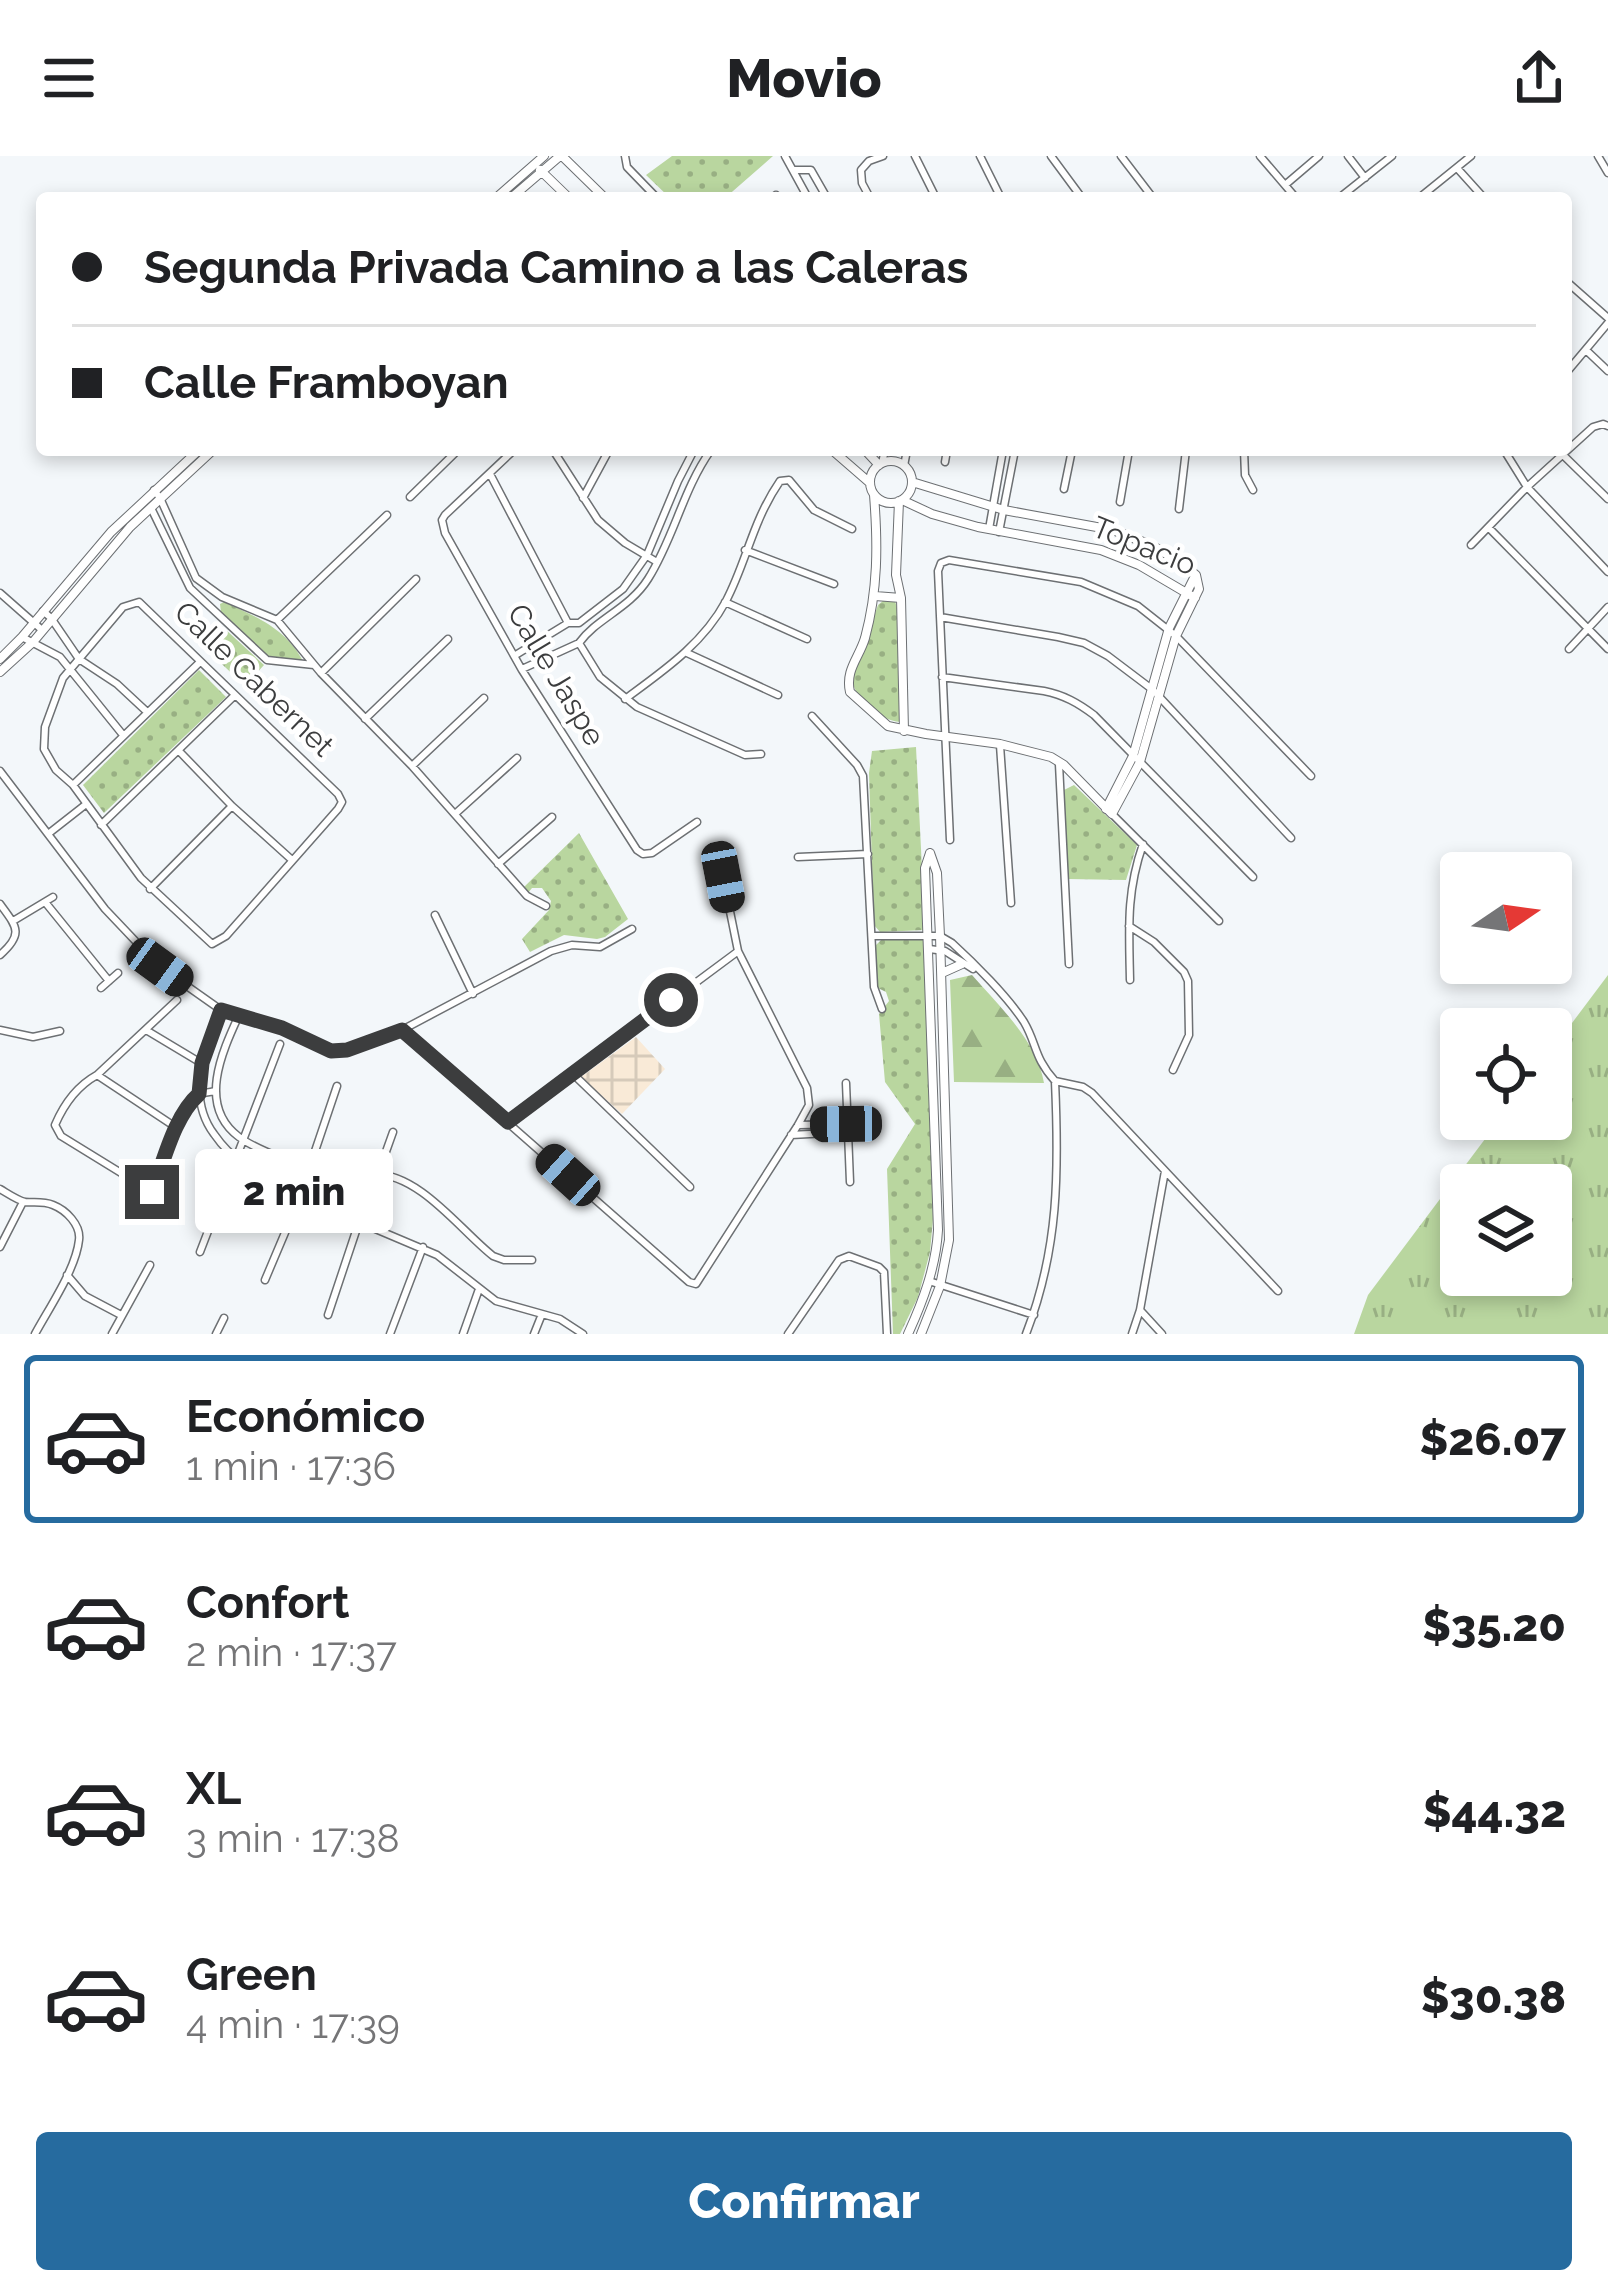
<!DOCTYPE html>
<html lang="es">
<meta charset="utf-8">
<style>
:root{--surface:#fff;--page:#f2f2f2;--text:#202124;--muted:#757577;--line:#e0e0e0;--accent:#266b9f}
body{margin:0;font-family:Raleway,sans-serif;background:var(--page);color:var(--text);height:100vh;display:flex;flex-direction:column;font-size:45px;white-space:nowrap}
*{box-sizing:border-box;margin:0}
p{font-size:39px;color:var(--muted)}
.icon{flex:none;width:66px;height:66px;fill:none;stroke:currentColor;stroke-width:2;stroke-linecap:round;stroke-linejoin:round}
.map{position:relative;height:1178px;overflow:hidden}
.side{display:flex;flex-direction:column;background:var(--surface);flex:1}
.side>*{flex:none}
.top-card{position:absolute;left:36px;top:36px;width:1536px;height:264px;border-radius:12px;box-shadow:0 6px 18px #0003;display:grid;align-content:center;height:264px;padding:0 36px;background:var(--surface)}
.needle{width:78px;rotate:77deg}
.tools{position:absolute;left:1440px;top:696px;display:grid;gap:24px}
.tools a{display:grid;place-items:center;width:132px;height:132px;border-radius:12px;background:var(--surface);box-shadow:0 6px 18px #0003;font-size:60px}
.end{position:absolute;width:54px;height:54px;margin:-27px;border:15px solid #3c3d3e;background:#fff;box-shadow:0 0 0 6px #fff}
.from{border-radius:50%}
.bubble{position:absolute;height:84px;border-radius:12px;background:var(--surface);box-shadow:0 6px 18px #0003;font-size:39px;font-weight:800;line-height:84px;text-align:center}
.car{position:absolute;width:36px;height:72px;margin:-36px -18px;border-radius:15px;box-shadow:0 0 9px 3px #0007;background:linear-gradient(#222 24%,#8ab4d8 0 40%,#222 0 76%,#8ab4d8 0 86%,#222 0)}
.top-card b{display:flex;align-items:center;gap:42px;height:114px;font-size:45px}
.top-card b+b{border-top:3px solid var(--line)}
.top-card i{width:30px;height:30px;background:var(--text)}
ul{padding:21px 0 0;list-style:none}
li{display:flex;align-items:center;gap:36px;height:168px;margin:0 24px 18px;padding:0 12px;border:6px solid transparent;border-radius:12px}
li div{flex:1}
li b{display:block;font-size:45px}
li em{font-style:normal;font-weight:800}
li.on{border-color:var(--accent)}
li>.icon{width:108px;height:108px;stroke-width:1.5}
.primary-button{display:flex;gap:24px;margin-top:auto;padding:24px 36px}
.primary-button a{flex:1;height:138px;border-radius:12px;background:var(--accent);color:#fff;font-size:48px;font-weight:800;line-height:138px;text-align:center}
header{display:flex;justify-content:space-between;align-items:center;height:156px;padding:0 36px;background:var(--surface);font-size:54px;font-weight:800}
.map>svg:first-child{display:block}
</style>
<header><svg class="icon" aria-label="menu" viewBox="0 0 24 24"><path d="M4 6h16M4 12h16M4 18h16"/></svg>Movio<svg class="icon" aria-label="share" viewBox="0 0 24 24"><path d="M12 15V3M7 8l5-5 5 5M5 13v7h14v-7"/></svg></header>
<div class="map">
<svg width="1608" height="1178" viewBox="0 0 1608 1178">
<defs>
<pattern id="industrial-grid" width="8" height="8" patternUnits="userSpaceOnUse" patternTransform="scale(3)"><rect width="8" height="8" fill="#f9ead7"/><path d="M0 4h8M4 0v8" fill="none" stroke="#d6caba"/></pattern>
<pattern id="grass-tufts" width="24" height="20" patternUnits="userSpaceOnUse" patternTransform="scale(3)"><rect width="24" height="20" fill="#b9d69f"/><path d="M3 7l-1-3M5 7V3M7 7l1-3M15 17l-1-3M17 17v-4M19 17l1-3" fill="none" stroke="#98af83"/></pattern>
<pattern id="forest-firs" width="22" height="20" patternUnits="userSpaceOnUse" patternTransform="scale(3)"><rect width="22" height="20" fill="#b9d69f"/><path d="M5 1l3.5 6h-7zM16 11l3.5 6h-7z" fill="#98af83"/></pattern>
<pattern id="park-dots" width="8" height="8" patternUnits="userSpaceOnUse" patternTransform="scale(3)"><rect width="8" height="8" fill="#b9d69f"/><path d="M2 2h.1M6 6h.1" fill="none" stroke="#98af83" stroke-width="1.8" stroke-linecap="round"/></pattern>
</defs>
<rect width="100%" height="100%" fill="#f3f7fa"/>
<path fill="url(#industrial-grid)" d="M 636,881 L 665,913 L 622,958 L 581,921 Z"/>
<path fill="url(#grass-tufts)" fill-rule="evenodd" d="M 1608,819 L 1608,1178 L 1354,1178 L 1368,1139 L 1500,963 L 1551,963 L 1551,895 ZM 1461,1029 L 1551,1029 L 1551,1119 L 1461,1119 Z"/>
<path fill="url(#forest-firs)" d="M 972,819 C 999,850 1037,885 1044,927 L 954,926 L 950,824 Z"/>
<path fill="url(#park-dots)" d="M 672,0 L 773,0 L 725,42 L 670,42 L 646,19 Z
M 884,444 L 895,445 L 897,452 L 902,558 L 900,566 C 880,564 856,545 852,524 L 878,449 Z
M 224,446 C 257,461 287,473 304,507 L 265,500 L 221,456 L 220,448 Z
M 225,473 L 264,509 L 245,530 L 205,492 Z
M 199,514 L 226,541 L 104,657 L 83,629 Z
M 916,591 L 925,774 L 880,776 L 874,769 L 869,617 L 872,595 Z
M 1074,629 L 1137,689 L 1126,724 L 1068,723 L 1064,634 Z
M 579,677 L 628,763 L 605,781 L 597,783 L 564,779 L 530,796 L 522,783 L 549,754 L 551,745 L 542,732 L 532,732 L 528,737 L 523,732 Z
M 922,783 L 924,786 L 933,1063 L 930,1096 L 918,1141 L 900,1178 L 893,1178 L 887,1013 L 915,968 L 885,926 L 879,858 L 889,845 L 886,836 L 876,831 L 876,789 L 881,784 Z"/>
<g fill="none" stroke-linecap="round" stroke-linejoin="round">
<g stroke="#6d7073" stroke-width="9">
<path id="minor" d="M 625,0 L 627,11 L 657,42
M 785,0 L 808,42
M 915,0 L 936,42
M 980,0 L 1001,42
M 1051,0 L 1082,42
M 1121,0 L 1153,42
M 1260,0 L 1296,42
M 1348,0 L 1365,22
M 1598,0 L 1608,17
M 1457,12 L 1484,42
M 793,14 L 811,14 L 827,42
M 1285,29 L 1319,0
M 773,42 L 776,39
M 870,42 L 862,27 L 861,14 L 869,5 L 883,0
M 1339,42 L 1392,0
M 1419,42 L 1471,0
M 1566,125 L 1608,162
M 1587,195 L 1608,215
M 1566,217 L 1608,167
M 514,294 L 445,359 L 442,364 L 445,377 L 522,514 L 637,694 L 643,698 L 652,697 L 697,666
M 553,294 L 598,364 L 625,387 L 657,406
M 1244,294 L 1245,319 L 1253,334
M 1504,294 L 1527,331 L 1608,416
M 1563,299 L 1608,343
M 945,306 L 947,294
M 882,307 L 885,294
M 904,310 L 907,294
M 490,318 L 568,467
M 1064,333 L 1072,294
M 154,334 L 160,342 L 196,422 L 222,441 L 277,464 L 321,517 L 412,610 L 527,740 L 546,750
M 410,341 L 458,294
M 583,342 L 609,294
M 1120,346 L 1129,294
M 151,352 L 190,432 L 267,504 L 314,509
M 1179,353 L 1186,294
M 1489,372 L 1608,493
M 989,373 L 1003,294
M 999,376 L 1015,294
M 1471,389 L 1527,331 L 1593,271 L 1603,268 L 1608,270
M 745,394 L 834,428
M 0,437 L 42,474
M 139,446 L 338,638 L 342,646 L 338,653 L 226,780 L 212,788 L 141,722 L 73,629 L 56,614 L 44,593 L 45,571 L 63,522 L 123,451 Z
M 725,446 L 807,483
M 43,455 L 51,462 L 79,503 L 117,528 L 146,555
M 940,461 L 1058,481 L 1084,487 L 1108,500 L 1153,534 L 1291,682
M 277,464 L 387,359
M 22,481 L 60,501 L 123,579
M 579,487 L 600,521 L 637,551 L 745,599 L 761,598
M 1569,493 L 1608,451
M 687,497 L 778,539
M 514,500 L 568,467 L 579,467 L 623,433 L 647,399 L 678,325 L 694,294
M 522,513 L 579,487 C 597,462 629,453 648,423 C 674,382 683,333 711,294
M 321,517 L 416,423
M 942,521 L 1044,535 C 1064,539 1078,547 1094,559 L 1253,721
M 625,543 C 663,515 703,488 726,445 C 747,405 752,366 780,325 L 789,324 L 814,354 L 852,373
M 812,560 L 857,609 L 863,620 L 874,831 L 882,853
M 365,563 L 448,483
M 1000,589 L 1011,747
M 179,595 L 232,650 L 292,704
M 1059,608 L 1069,808
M 412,610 L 484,542
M 0,615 L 105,753 L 160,811 L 221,854 L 282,872 L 331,895 L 347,894 L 402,874 L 551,795 L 572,789 L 600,791 L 632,773
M 73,629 L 200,506
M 455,658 L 517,602
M 1112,658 L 1219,765
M 101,669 L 234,540
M 48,678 L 85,649
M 950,684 L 938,415 L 941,407 L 949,404 L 1081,426 L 1138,450 L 1176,480 L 1311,620
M 798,701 L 868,698
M 498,708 L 552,661
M 150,733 L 232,650
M 45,746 L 109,825
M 0,748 C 17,771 24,778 0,799
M 435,759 L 473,838
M 13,765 L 53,741
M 1129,770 L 1154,786 L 1184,816 L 1188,825 L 1189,879 L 1173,914
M 872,780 L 940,780 L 952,787 C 974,807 1008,841 1024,866 C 1037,888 1034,902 1055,925 L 1083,931 L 1092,937 L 1278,1135
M 929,793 L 945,795 L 973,813
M 1130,824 C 1129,773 1126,737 1143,688
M 101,832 L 118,817
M 221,854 C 206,893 185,939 214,978 C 221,988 229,998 240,1004 C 259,1013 282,1019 302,1027
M 239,859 C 222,896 197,950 239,981 C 258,995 286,1003 308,1013
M 0,874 L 33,881 L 60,875
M 146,874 L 201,907
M 402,874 L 689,1126 L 696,1128 L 798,969 L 809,949 L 807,932 L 738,795 L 723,721
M 572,917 L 690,1031
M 97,919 L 177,972
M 846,927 L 850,1026
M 508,966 L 737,796
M 798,969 L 846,968
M 791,979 L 847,976
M302 1028a22 22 0 1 1 44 0a22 22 0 1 1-44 0Z
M 311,1007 L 337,930
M 378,1018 L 393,976
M 345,1023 C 355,1021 365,1018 374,1018 C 420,1018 460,1074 493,1100 L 504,1104 L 532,1104
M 0,1033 C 7,1037 17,1044 25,1046 C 35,1047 43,1045 53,1049 C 66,1054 81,1069 79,1084 C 76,1113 49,1152 35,1178
M 152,1036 L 61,980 L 55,969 C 64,948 77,930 97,919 L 177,844
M 338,1045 L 359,1066 L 437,1099 L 496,1145 L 560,1163 L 583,1178
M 145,1062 C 151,1039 179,950 197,939 C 201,937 211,936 216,935
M 0,1091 L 23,1046
M 200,1096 L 280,888
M 67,1119 L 85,1140 L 121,1159
M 265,1124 L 303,1034
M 929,1125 L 1034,1159
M 1140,1154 L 1162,1178
M 328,1159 L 359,1066
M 112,1178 L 150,1109
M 216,1178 L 224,1162
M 390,1178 L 423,1091
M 463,1178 L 479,1133
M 534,1178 L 542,1158
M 788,1178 L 839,1104 L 849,1100 L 879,1111 L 884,1116 L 887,1178
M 1026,1178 C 1059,1093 1059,1015 1055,925
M 1132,1178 L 1140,1154 L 1165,1015"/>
</g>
<g stroke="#6d7073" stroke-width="10">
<path id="tertiary" d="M 562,0 L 605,42
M 540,14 L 569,42
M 496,42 L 544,0
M 511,42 L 560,0
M 832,294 L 870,327
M 865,294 L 879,309
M870 326a21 21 0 1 1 42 0a21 21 0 1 1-42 0Z
M 874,339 C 878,389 878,434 865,482 C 859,502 845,514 850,536 L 888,570 L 926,578 L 1000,588 L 1051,601 L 1064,609 L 1112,658 L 1140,606 L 1176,480 L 1199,433 L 1196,419 L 1183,408 L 1153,390 L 1113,374 L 1004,354 L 912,326
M 902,344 L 932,358 L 978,371 L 1101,394 L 1139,409 L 1195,442
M 899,345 L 896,419 L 901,442 L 904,575
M 875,440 L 901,442
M 0,503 L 22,481 L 111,376 L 199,294
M 0,516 L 33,486 L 130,371 L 213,294
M 1106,653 L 1133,600 L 1169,472 L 1195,420
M 942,817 L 962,808
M 908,1178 C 923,1145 936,1111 938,1074 L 925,712 L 930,697
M 921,1178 L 940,1130 L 949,1084 L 940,780 L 937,717 L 930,697"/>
</g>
<use href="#minor" stroke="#fff" stroke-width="6"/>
<use href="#tertiary" stroke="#fff" stroke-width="8"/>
</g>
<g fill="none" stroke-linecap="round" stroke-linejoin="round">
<path stroke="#3c3d3e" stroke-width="15" d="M 152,1036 C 164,1005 174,960 199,938 L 202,907 L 221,854 L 282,872 L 331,895 L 347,894 L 402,874 L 508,966 L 671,844"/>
</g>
<g text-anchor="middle" stroke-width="9" stroke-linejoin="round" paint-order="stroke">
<g font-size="30" fill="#3c3d3e" stroke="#fff">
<text transform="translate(1144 390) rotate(22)" y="10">Topacio</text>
<text transform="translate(556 519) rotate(59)" y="10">Calle Jaspe</text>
<text transform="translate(254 523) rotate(44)" y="10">Calle Cabernet</text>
</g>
</g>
</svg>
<div class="tools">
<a><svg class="needle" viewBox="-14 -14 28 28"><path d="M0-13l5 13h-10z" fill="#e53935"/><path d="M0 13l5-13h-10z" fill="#757577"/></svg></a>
<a><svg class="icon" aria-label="locate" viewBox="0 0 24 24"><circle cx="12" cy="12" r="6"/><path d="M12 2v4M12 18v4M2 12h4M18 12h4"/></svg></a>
<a><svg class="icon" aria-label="layers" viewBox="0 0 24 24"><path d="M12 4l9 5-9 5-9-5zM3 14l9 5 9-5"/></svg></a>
</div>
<i class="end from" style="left:671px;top:844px"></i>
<i class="end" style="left:152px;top:1036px"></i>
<div class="bubble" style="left:195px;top:993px;width:198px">2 min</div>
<i class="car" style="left:723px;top:721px;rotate:169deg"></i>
<i class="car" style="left:160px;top:811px;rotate:126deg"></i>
<i class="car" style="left:846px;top:968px;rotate:269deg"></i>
<i class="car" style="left:568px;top:1019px;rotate:312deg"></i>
<div class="top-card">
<b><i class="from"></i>Segunda Privada Camino a las Caleras</b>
<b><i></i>Calle Framboyan</b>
</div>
</div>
<section class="side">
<ul>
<li class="on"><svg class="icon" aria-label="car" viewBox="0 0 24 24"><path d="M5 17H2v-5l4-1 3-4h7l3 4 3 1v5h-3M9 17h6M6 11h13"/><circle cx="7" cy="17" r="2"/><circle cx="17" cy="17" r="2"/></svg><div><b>Económico</b><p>1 min · 17:36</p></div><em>$26.07</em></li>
<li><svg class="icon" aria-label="car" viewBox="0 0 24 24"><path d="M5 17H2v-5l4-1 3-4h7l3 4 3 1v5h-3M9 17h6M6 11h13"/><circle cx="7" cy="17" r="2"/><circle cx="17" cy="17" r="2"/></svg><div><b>Confort</b><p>2 min · 17:37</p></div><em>$35.20</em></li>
<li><svg class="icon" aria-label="car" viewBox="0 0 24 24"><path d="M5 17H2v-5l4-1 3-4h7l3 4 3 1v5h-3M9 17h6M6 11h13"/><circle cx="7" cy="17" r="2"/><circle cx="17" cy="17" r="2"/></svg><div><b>XL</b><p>3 min · 17:38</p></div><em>$44.32</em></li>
<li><svg class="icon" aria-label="car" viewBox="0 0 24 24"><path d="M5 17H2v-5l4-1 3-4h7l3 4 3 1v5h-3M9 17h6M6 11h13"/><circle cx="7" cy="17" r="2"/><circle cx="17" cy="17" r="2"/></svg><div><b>Green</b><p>4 min · 17:39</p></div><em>$30.38</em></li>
</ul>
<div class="primary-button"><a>Confirmar</a></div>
</section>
